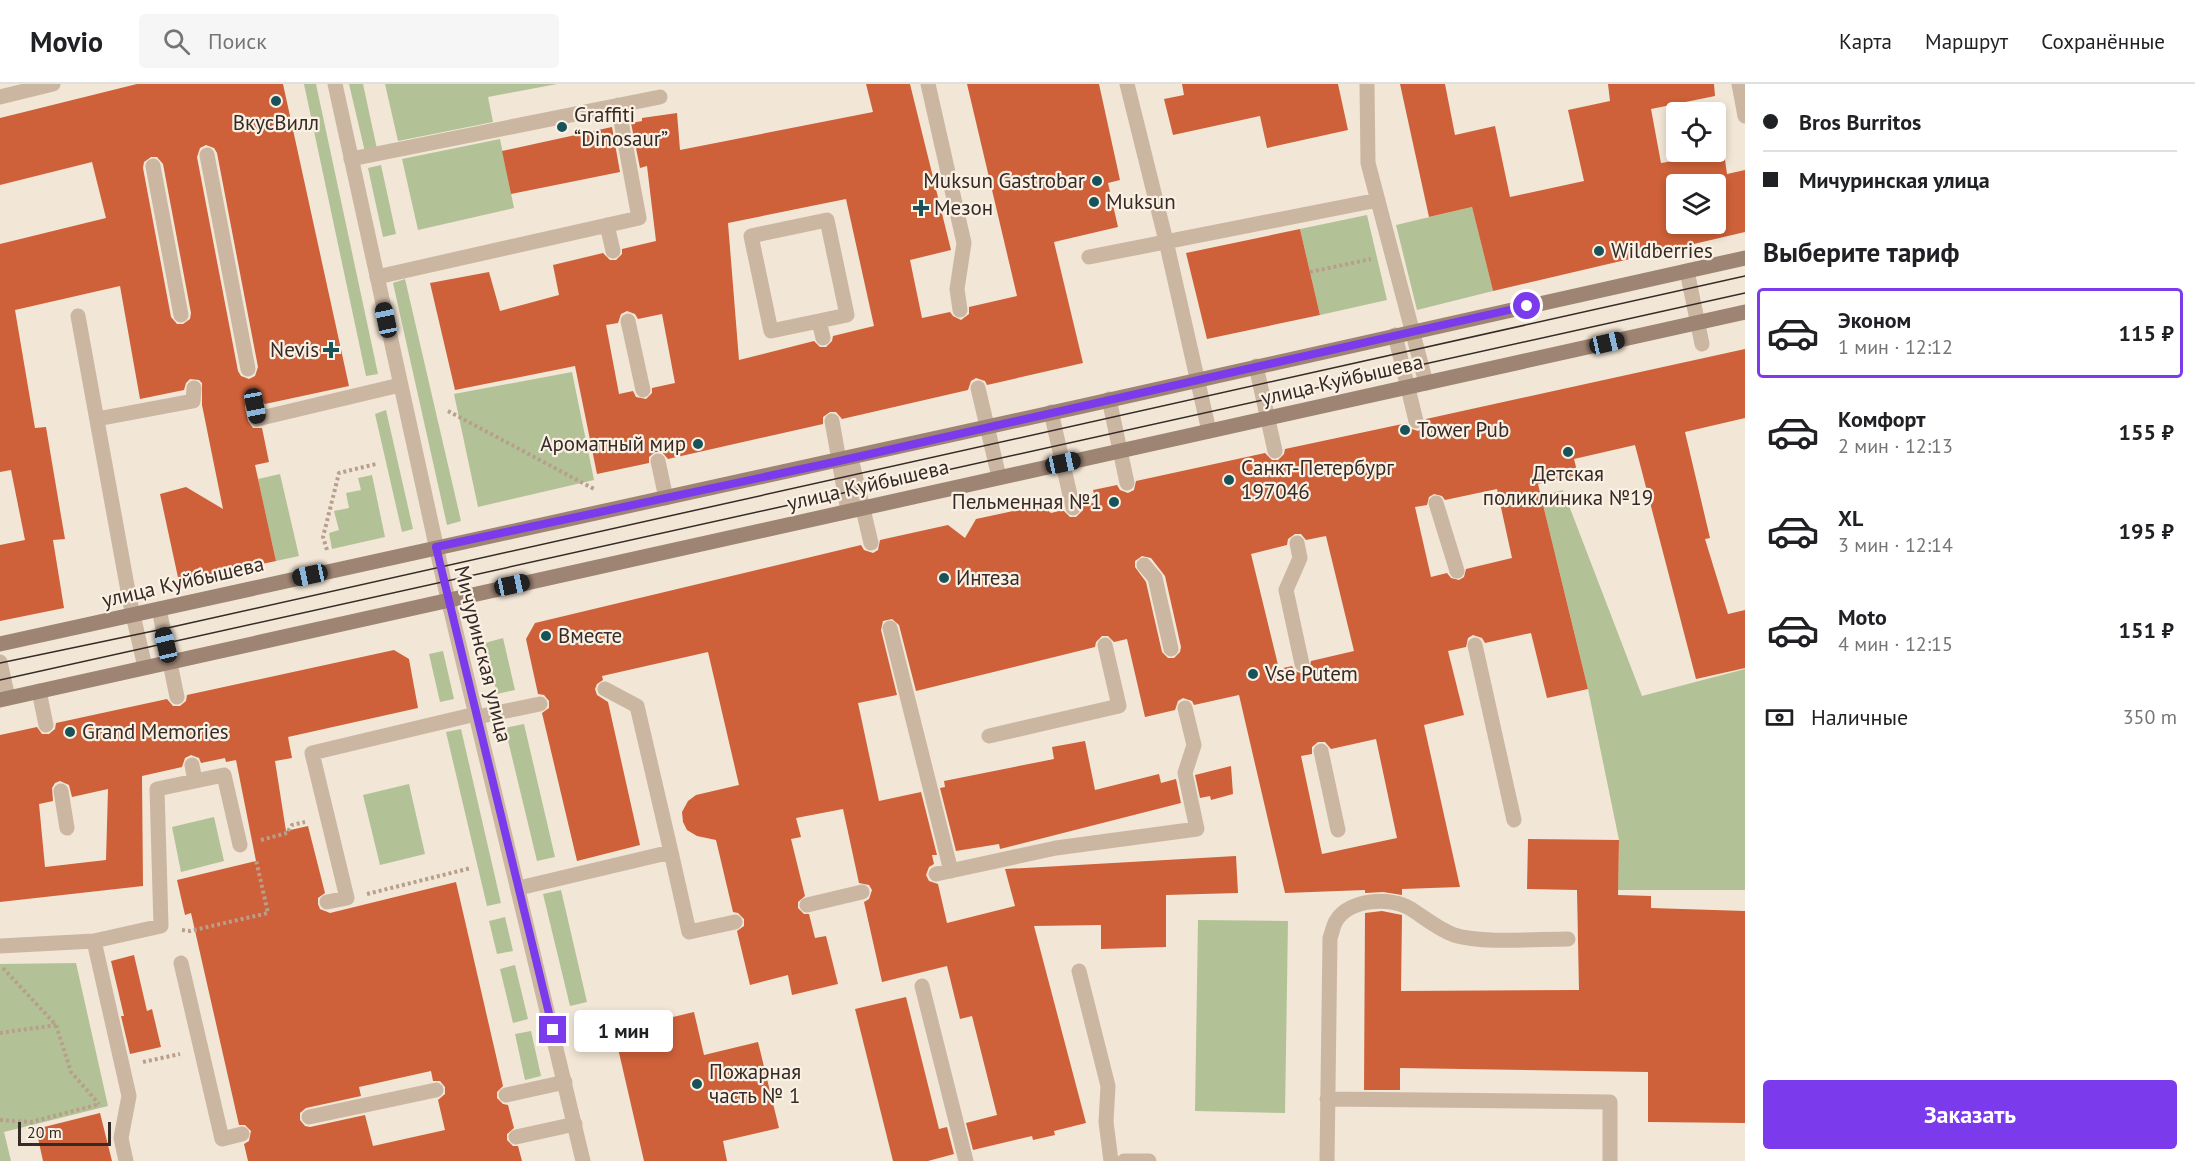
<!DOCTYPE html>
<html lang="ru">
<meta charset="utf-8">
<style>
:root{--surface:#fff;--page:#f6f6f6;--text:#202124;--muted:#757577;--line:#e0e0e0;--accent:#7c3aed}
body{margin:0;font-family:"PT Sans",sans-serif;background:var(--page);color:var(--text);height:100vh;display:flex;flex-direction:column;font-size:22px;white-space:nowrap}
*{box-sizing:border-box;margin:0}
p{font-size:20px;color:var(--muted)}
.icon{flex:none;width:33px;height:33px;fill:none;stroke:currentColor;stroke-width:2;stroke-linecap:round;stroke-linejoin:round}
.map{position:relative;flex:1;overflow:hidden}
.sheet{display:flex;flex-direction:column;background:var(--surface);width:450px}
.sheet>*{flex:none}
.guide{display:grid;align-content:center;height:132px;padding:0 18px;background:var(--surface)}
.tools{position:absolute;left:1666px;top:18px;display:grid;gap:12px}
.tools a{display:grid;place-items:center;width:60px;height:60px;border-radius:6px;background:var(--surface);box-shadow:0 3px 9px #0003;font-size:30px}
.scale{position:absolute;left:18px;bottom:15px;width:93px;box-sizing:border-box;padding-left:6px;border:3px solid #352a25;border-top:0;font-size:16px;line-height:21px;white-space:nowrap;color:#352a25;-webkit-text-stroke:4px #faf0e3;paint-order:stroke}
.end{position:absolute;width:27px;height:27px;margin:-14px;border:8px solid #7c3aed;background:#fff;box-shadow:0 0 0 3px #fff}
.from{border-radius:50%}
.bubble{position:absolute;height:42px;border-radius:6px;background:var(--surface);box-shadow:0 3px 9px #0003;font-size:20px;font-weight:600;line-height:42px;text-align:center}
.car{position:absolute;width:18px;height:36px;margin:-18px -9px;border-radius:8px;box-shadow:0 0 4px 2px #0007;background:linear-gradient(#222 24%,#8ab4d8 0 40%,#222 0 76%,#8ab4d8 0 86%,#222 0)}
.guide b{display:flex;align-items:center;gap:21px;height:57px;font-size:22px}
.guide b+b{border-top:2px solid var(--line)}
.guide i{width:15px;height:15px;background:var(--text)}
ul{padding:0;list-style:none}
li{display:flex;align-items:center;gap:18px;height:90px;margin:0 12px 9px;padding:0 6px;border:3px solid transparent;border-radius:6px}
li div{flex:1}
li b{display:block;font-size:22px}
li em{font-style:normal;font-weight:600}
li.selected{border-color:var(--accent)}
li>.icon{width:54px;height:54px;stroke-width:1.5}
h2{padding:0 18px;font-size:27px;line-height:72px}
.pay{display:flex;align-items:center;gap:15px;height:66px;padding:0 18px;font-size:22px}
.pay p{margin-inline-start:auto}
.cta{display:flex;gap:12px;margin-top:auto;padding:12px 18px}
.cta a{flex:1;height:69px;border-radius:6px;background:var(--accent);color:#fff;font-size:24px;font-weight:600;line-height:69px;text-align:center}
header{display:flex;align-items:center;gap:36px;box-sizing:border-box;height:84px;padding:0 30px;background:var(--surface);border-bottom:2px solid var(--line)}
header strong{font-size:28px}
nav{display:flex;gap:33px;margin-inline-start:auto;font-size:21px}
.search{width:420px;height:54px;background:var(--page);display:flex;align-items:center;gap:15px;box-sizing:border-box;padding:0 21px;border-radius:6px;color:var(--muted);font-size:22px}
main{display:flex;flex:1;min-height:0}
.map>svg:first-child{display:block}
</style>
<header>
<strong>Movio</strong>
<div class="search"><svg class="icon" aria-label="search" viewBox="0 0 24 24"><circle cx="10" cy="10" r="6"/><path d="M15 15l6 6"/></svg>Поиск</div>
<nav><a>Карта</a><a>Маршрут</a><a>Сохранённые</a></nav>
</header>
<main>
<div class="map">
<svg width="1745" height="1077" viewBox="0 0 1745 1077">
<rect width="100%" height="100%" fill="#f2e6d6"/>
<path fill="#b2c296" d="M 304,0 L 316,0 L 378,290 L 366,292 Z
M 349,0 L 363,0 L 377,65 L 365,68 Z
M 385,0 L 557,0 L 488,13 L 493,38 L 398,57 Z
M 500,55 L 514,124 L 418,146 L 402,75 Z
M 381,81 L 396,150 L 383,153 L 368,84 Z
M 1472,123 L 1493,207 L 1417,226 L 1396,141 Z
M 1367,131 L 1387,216 L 1320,231 L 1300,145 Z
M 405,195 L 461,437 L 447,441 L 393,199 Z
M 572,288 L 594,396 L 478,423 L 454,310 Z
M 386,326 L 413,445 L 402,448 L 375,330 Z
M 280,390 L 299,472 L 276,477 L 258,395 Z
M 372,391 L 385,453 L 332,465 L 329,449 L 339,446 L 334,427 L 349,424 L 346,409 L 361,406 L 358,394 Z
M 1563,406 L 1642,612 L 1745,585 L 1745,806 L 1618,806 L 1619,756 L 1588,605 L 1541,412 Z
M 503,554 L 515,606 L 497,610 L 485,559 Z
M 443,567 L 454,615 L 440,618 L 429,570 Z
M 524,640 L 555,773 L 537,777 L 505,644 Z
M 461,645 L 501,819 L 487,822 L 446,648 Z
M 409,700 L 425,770 L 380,781 L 363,711 Z
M 214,733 L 224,777 L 181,788 L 172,743 Z
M 561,806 L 587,918 L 570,922 L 543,810 Z
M 505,833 L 513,867 L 497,870 L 489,837 Z
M 1198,836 L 1288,837 L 1285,1029 L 1195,1027 Z
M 76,879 L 108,1022 L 4,1048 L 11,1077 L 0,1077 L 0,880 Z
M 515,881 L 528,935 L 513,939 L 500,885 Z
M 531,947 L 541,992 L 525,996 L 515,950 Z"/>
<path fill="#ce6139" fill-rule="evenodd" d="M 137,0 L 283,0 L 349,302 L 265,320 L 258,313 L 248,315 L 245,323 L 248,337 L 253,344 L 262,344 L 269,378 L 255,381 L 276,477 L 179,498 L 160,410 L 186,403 L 223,425 L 202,321 L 202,299 L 199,296 L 190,295 L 186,299 L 184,306 L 140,315 L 120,202 L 15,226 L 35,344 L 46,343 L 60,426 L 65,455 L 53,456 L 64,524 L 0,537 L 0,461 L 25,456 L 11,386 L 0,388 L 0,160 L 106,134 L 92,78 L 0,101 L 0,34 ZM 206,61 L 214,64 L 217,69 L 258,283 L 255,292 L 249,295 L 241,292 L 238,287 L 197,73 L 200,64 ZM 151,73 L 157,73 L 163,80 L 191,229 L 190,235 L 183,240 L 177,240 L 171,233 L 143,84 L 144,78 Z
M 866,0 L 910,0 L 951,166 L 910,176 L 922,234 L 950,228 L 953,232 L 961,236 L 969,230 L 969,223 L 1017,212 L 967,0 L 1099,0 L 1120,96 L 1108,99 L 1118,143 L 1054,158 L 1083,279 L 987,301 L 985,297 L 976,294 L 971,297 L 968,306 L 842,335 L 836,328 L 830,328 L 823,333 L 823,340 L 668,375 L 662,368 L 655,368 L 649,373 L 649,379 L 597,390 L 575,282 L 455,306 L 430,199 L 489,188 L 500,227 L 559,211 L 553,181 L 603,169 L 610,176 L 616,176 L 622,170 L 622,165 L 656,157 L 647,82 L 640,84 L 631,39 L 642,37 L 642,34 L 677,29 L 680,66 L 873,28 ZM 846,115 L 874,242 L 833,252 L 832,257 L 826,263 L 820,263 L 814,257 L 739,276 L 728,139 ZM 627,227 L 635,230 L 638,235 L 662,230 L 675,299 L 652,304 L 652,309 L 646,315 L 636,313 L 633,307 L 619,310 L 606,241 L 618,239 L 621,230 Z
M 1182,0 L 1338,0 L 1348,46 L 1267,64 L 1260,32 L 1173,51 L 1164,15 L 1184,11 Z
M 1400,0 L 1445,0 L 1455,51 L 1495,42 L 1510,113 L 1584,97 L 1568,26 L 1610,17 L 1608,0 L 1714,0 L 1715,12 L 1651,25 L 1661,79 L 1724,69 L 1727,90 L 1745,86 L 1745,148 L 1493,207 L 1472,123 L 1429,133 ZM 1677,100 L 1716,100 L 1716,140 L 1677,140 Z
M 612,43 L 620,88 L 511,110 L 502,67 Z
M 1300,145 L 1320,231 L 1207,255 L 1186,169 Z
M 1745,265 L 1745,334 L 1685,348 L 1710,454 L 1705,455 L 1728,530 L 1745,526 L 1745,584 L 1696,595 L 1635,361 L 1574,375 L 1578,391 L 1538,400 L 1588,605 L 1547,614 L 1531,549 L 1485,559 L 1482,554 L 1473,551 L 1468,554 L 1466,563 L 1448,567 L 1464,631 L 1424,641 L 1460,803 L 1402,805 L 1402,811 L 1383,808 L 1365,809 L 1365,806 L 1285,809 L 1239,611 L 1194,621 L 1192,617 L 1183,614 L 1178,617 L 1175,626 L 1145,633 L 1127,555 L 1114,558 L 1108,552 L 1102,552 L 1096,558 L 1095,563 L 916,607 L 899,541 L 892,535 L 883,537 L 881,546 L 897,611 L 858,619 L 879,717 L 921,708 L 937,771 L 932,771 L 934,780 L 929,783 L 926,791 L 929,797 L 938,800 L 947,839 L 1015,822 L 1005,785 L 1236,772 L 1238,809 L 1166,811 L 1166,863 L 1101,865 L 1101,841 L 1034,842 L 1086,1039 L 1054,1047 L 1055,1051 L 1033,1056 L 1032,1052 L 973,1066 L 966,1039 L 997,1031 L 972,932 L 960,935 L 947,882 L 882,898 L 864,818 L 869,815 L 872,806 L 869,801 L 859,799 L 843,725 L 796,734 L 801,753 L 791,755 L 805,812 L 798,818 L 798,824 L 804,830 L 809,830 L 815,854 L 826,852 L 838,900 L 792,911 L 788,891 L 750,901 L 737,847 L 744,842 L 744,835 L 738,829 L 733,828 L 716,756 L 697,752 L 687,746 L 683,738 L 682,728 L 688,717 L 696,711 L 739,701 L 708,568 L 602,592 L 603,596 L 597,600 L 595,605 L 597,611 L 608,618 L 640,761 L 577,777 L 542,629 L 549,624 L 549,617 L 544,611 L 538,610 L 526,555 L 535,539 L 861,461 L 864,466 L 873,469 L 878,466 L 880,456 L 948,441 L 965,454 L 976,435 L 1041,421 L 1051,429 L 1063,426 L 1070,433 L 1076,433 L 1082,427 L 1082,422 L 1096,418 L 1093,406 L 1117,401 L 1120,406 L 1128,409 L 1134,406 L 1136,397 L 1265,369 L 1272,376 L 1278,376 L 1284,370 L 1285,365 L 1407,339 L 1409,344 L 1418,347 L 1423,344 L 1426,335 ZM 1497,405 L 1512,474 L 1466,485 L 1464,493 L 1459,496 L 1451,494 L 1447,489 L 1431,493 L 1415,423 L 1427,421 L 1429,413 L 1434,410 L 1442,412 L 1445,416 ZM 1295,450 L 1301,450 L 1306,456 L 1326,452 L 1354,567 L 1311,577 L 1309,587 L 1303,590 L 1295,587 L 1292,582 L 1279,585 L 1251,470 L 1287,461 L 1288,455 ZM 1142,472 L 1151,474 L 1165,492 L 1181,563 L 1180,568 L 1174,574 L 1168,574 L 1162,568 L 1146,498 L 1135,483 L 1135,477 ZM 1376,655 L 1397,754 L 1322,770 L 1301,672 L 1312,670 L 1312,663 L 1318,658 L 1325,658 L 1331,665 Z
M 394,566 L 409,575 L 418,624 L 288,653 L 292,674 L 275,677 L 286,747 L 308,742 L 325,809 L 318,814 L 318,820 L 320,825 L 330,829 L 456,798 L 503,1002 L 497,1008 L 497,1014 L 503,1020 L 508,1021 L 514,1044 L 507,1050 L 507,1056 L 513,1062 L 518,1062 L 522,1077 L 248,1077 L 244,1060 L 249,1057 L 251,1047 L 245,1041 L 239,1041 L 191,829 L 185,831 L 177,796 L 256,777 L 236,676 L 226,678 L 225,674 L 201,679 L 199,674 L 191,671 L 185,674 L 182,683 L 142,692 L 143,802 L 0,818 L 0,651 L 37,643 L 42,650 L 49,650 L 55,645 L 56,639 L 167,615 L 173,622 L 180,622 L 186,617 L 187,611 ZM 60,697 L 69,701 L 72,713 L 108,705 L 106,776 L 45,783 L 39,720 L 53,717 L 52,704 L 55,699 ZM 431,987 L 433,997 L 440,997 L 445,1003 L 445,1010 L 438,1016 L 445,1046 L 373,1062 L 365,1031 L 310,1043 L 305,1042 L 300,1036 L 300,1029 L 306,1024 L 361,1012 L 359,1003 Z
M 1085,657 L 1095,706 L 1159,690 L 1161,699 L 1176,695 L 1181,719 L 1000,765 L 999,760 L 956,767 L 940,704 L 945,703 L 944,697 L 1054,675 L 1052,663 Z
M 1231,682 L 1233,710 L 1211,716 L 1210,712 L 1200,714 L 1195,691 Z
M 1528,755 L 1619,756 L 1618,811 L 1651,812 L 1651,824 L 1745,827 L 1745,1039 L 1648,1038 L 1648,988 L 1400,984 L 1400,1006 L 1364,1006 L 1365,829 L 1382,827 L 1402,831 L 1401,907 L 1579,906 L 1577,806 L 1527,805 Z
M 134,871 L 147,927 L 152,925 L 161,963 L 130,970 L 121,932 L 124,932 L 111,877 Z
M 906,913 L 939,1045 L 947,1043 L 954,1070 L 928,1077 L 893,1077 L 855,925 Z
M 694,928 L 704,971 L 758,958 L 779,1044 L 723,1057 L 727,1077 L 644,1077 L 614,947 Z
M 100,1029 L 112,1077 L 43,1077 L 36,1045 Z"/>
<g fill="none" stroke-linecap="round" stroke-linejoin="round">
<path stroke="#b79f8c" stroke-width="4" stroke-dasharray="3 3" stroke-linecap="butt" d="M 1310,188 L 1371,175
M 448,327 L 594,405
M 327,466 L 323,453 L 339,389 L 376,380
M 288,747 L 292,741 L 305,738
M 261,756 L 287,749
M 367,810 L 471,784
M 182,846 L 190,847 L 268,829 L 256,776
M 3,884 L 56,941 L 71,988 L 99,1020
M 0,949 L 56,941
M 143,978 L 180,970
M 0,1036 L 31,1038 L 100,1020"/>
<path stroke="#cbb6a2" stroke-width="15" d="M 928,0 L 964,159 L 957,205 L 960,226
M 1127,0 L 1166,157 L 1209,347
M 1367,0 L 1368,79 L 1426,299
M 1739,0 L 1745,32
M 0,13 L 53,0
M 207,71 L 248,285
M 351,75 L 660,13
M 153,82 L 181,231
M 607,141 L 613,167
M 1089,173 L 1378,116
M 1687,187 L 1702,260
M 377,193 L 639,134 L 618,21
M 78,232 L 130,518 L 145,583
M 628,237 L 643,306
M 819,237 L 771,247 L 751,152 L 827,136 L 847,231 L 819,237 L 823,254
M 1395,251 L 1416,337
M 1256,282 L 1275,367
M 978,304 L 999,393
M 1109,315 L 1127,399
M 255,322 L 257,335 L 400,301
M 1051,328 L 1073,424
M 97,335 L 193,317 L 194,304
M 832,337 L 848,427
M 851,374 L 871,459
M 658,377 L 666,414
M 1436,419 L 1457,487
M 1297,459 L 1300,474 L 1286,506 L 1302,580
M 1144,481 L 1155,494 L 1171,565
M 159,525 L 177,613
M 890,544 L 951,787
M 1475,561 L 1514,736
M 0,578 L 8,614
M 605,605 L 637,622 L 671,768
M 39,607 L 46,641
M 477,633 L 540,620
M 989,652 L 1119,622 L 1105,561
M 1321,667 L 1338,746
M 195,697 L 224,691 L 240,761
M 61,707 L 67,744
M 936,790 L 1056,764 L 1197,745 L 1185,689 L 1194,661 L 1185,624
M 519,804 L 671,768 L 689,848 L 735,838
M 327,818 L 347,814 L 312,669 L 476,630
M 807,821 L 862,808
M 94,857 L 129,1012 L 121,1054 L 126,1077
M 0,862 L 94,857 L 161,842 L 157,705 L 195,697 L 192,681
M 181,879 L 222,1055 L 242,1050
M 1079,887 L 1108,1002 L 1106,1038 L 1111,1077
M 922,902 L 966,1077
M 506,1011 L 565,998
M 1327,1015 L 1610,1018 L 1610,1077
M 309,1033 L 436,1006
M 516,1053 L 575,1040
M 1327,1077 L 1330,854 C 1332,849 1333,842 1336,837 C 1349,815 1391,812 1411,825 C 1425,834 1438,845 1454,851 C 1483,860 1537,855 1568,855"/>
<path stroke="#cbb6a2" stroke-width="15" d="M 335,0 L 444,498 L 583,1077
M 1124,1077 L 1149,1077"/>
<path stroke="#9e8473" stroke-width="15" d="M 0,560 C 582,431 1164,306 1745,174
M 0,616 L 1745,228"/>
<path stroke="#352a25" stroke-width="1.5" d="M 0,579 L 163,545 L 1745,192
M 0,596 L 1745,209"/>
</g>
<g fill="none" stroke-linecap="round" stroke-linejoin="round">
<path stroke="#7c3aed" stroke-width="8" d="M 553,946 L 436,463 L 839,377 L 1527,222"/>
</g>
<g fill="#185359" stroke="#faf0e3" stroke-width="2">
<circle cx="276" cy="17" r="6"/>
<circle cx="562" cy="43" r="6"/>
<circle cx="1097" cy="97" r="6"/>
<circle cx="1094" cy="118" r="6"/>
<path d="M918 115h6v6h6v6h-6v6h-6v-6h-6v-6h6z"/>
<circle cx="1599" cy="167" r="6"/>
<path d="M328 257h6v6h6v6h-6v6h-6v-6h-6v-6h6z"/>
<circle cx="1405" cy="346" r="6"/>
<circle cx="698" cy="360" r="6"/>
<circle cx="1568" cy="368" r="6"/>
<circle cx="1229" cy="396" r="6"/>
<circle cx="1114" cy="418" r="6"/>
<circle cx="944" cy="494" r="6"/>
<circle cx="546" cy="552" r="6"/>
<circle cx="1253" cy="590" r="6"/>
<circle cx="70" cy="648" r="6"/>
<circle cx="697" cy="1000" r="6"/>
</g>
<g text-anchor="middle" stroke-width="4.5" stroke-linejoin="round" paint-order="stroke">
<g font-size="21" fill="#352a25" stroke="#faf0e3" text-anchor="start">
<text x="574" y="38">Graffiti<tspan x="574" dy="24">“Dinosaur”</tspan></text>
<text x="276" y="46" text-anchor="middle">ВкусВилл</text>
<text x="1085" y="104" text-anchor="end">Muksun Gastrobar</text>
<text x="1106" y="125">Muksun</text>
<text x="934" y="131">Мезон</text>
<text x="1611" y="174">Wildberries</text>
<text x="319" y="273" text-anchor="end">Nevis</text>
<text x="1417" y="353">Tower Pub</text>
<text x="686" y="367" text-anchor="end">Ароматный мир</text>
<text x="1241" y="391">Санкт-Петербург<tspan x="1241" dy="24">197046</tspan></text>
<text x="1568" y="397" text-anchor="middle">Детская<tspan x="1568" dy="24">поликлиника №19</tspan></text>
<text x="1102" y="425" text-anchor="end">Пельменная №1</text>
<text x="956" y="501">Интеза</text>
<text x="558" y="559">Вместе</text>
<text x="1265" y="597">Vse Putem</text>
<text x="82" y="655">Grand Memories</text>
<text x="709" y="995">Пожарная<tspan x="709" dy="24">часть № 1</tspan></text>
</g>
<g font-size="21" fill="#352a25" stroke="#faf0e3">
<text transform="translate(1342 296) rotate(-13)" y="7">улица Куйбышева</text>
<text transform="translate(868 401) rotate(-13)" y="7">улица Куйбышева</text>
<text transform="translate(183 498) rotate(-13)" y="7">улица Куйбышева</text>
<text transform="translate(483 570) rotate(76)" y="7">Мичуринская улица</text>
</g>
</g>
</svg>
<div class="tools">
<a><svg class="icon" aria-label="locate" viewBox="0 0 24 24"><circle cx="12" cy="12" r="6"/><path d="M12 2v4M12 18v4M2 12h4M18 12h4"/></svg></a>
<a><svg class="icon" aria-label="layers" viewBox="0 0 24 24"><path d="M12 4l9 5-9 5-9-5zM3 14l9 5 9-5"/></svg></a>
</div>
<div class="scale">20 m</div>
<i class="end from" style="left:1527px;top:222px"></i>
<i class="end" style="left:553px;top:946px"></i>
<div class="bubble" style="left:574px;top:926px;width:99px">1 мин</div>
<i class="car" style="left:386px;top:236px;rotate:348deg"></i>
<i class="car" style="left:1607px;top:259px;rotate:77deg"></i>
<i class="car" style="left:255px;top:322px;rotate:169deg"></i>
<i class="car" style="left:1063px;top:379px;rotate:78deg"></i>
<i class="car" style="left:310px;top:491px;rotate:258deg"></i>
<i class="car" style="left:512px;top:501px;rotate:78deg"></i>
<i class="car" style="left:166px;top:561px;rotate:347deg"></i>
</div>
<section class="sheet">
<div class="guide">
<b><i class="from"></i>Bros Burritos</b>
<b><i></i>Мичуринская улица</b>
</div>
<h2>Выберите тариф</h2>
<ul>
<li class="selected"><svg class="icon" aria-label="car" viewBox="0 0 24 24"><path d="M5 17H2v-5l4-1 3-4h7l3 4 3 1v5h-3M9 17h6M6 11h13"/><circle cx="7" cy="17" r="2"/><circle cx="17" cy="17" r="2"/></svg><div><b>Эконом</b><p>1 мин · 12:12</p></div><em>115 ₽</em></li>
<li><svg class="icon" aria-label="car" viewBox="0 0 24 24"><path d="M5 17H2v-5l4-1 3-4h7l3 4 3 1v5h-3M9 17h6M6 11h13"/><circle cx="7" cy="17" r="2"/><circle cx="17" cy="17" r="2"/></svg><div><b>Комфорт</b><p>2 мин · 12:13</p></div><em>155 ₽</em></li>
<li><svg class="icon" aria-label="car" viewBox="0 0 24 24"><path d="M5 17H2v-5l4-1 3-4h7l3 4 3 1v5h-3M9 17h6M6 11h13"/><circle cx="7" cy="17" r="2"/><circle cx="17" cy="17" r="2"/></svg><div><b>XL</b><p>3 мин · 12:14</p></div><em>195 ₽</em></li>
<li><svg class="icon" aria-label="car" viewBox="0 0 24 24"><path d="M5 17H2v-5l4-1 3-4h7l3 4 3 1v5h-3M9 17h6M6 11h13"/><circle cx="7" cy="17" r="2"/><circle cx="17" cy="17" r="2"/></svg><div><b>Moto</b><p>4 мин · 12:15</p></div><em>151 ₽</em></li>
</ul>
<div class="pay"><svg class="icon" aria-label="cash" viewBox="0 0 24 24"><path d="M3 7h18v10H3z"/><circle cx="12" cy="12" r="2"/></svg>Наличные<p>350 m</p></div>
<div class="cta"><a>Заказать</a></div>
</section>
</main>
